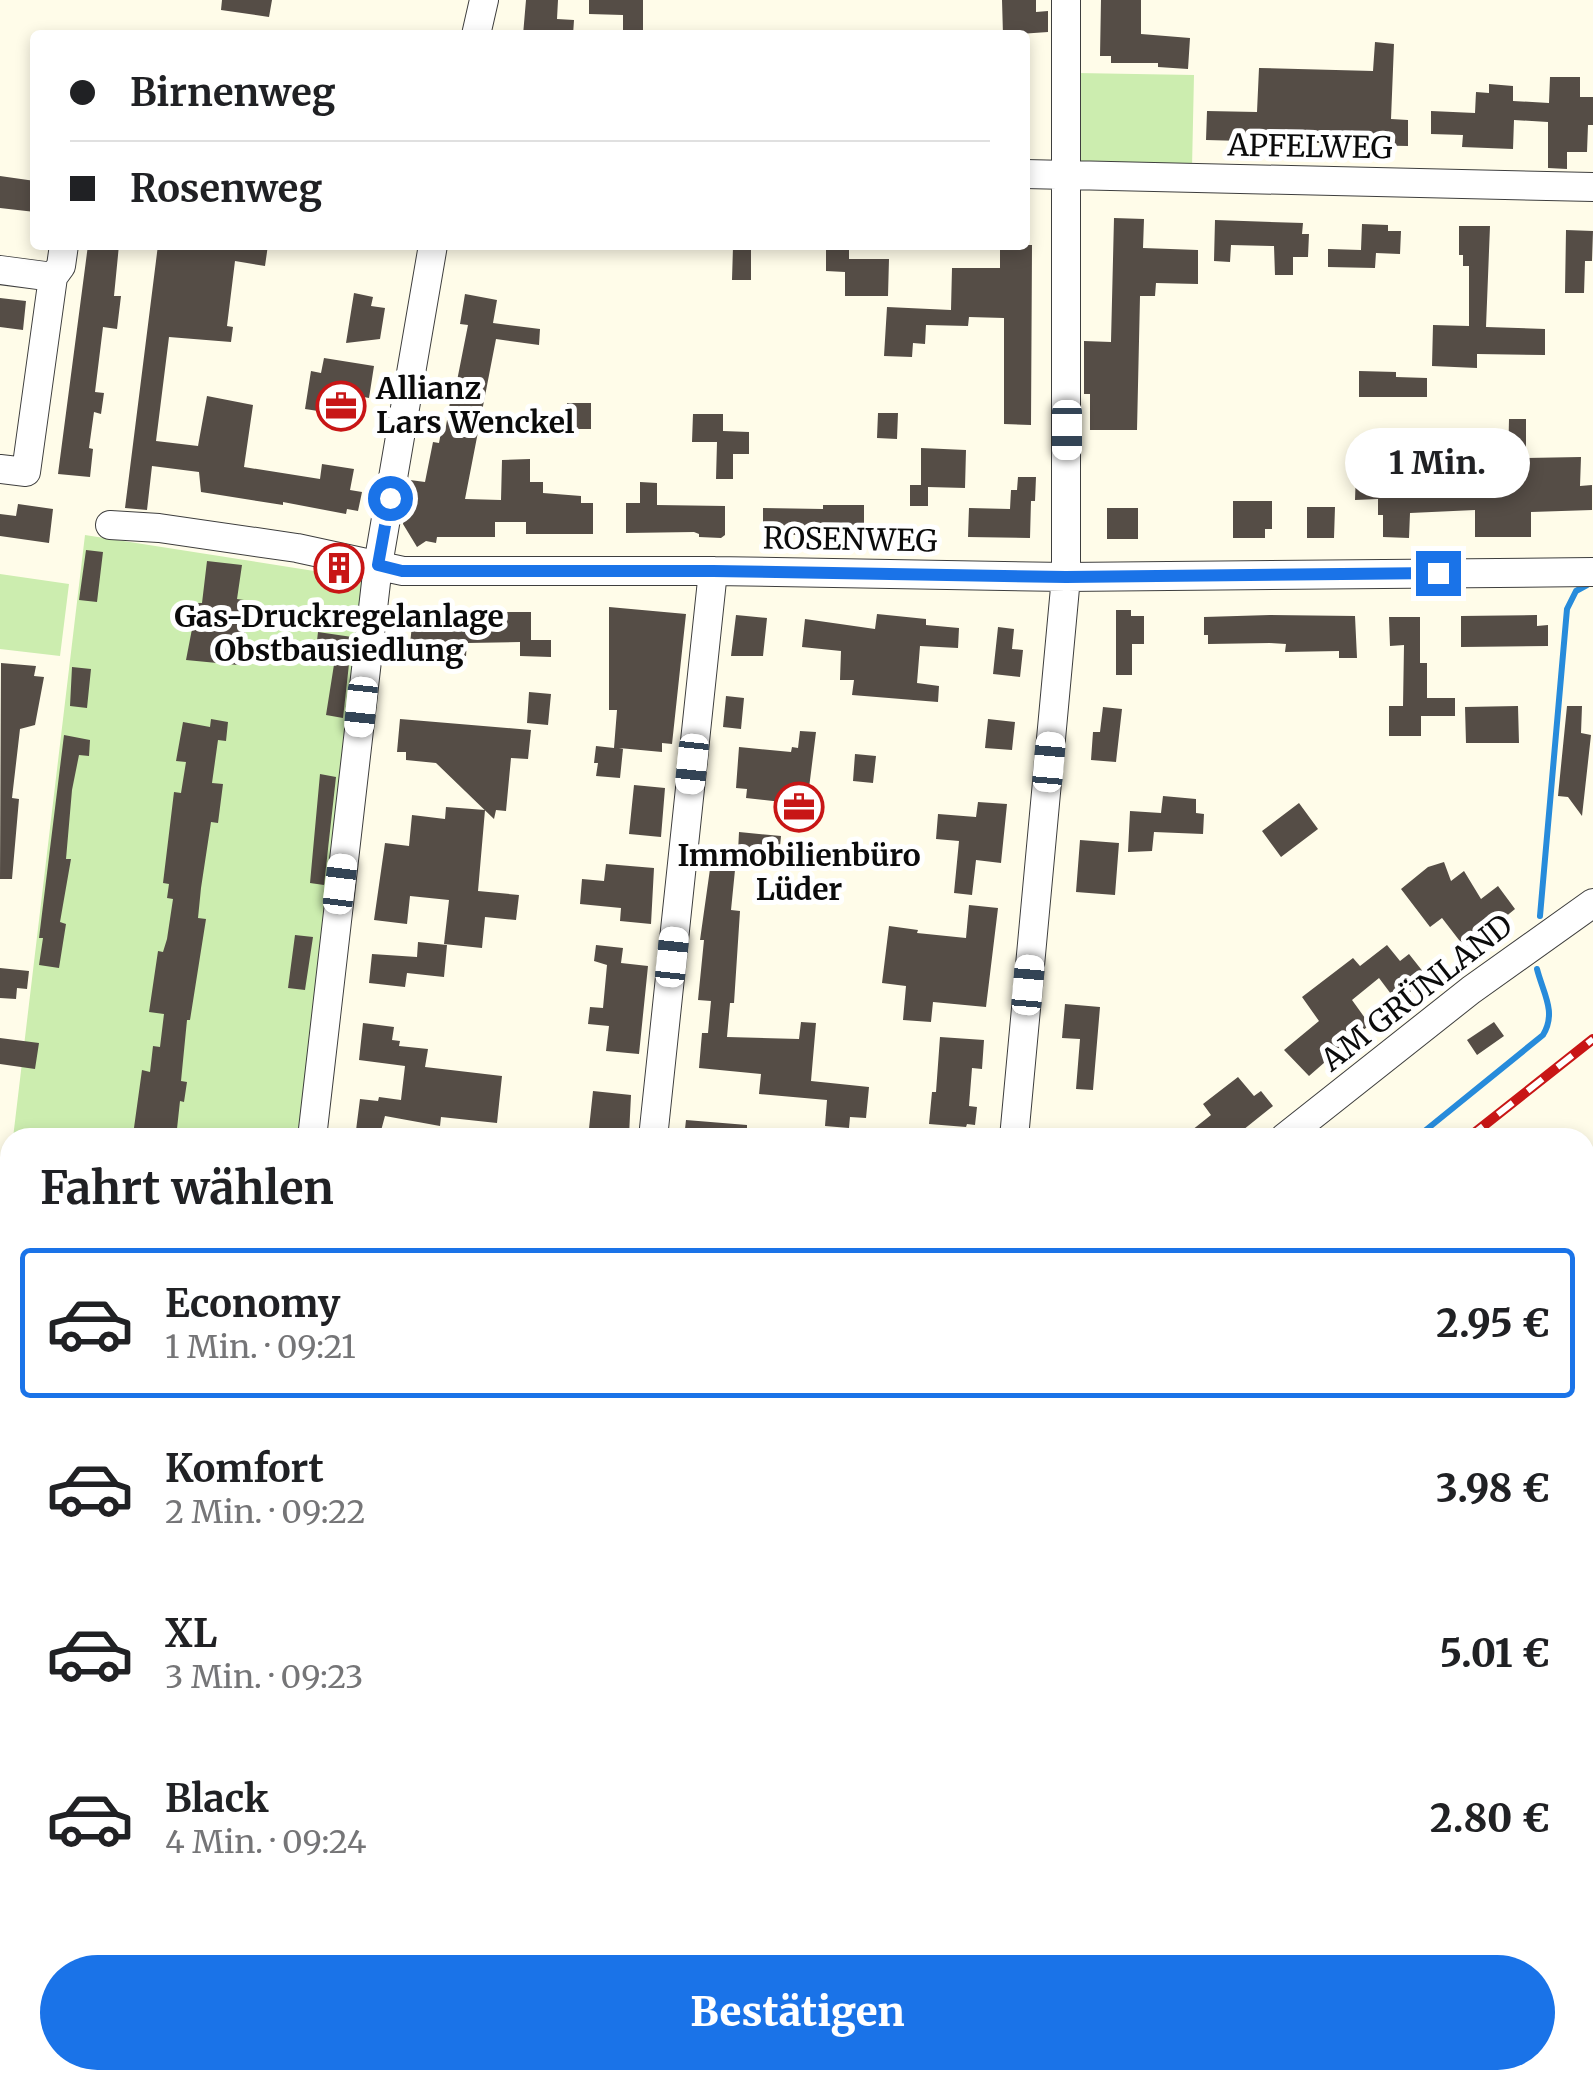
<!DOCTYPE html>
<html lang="de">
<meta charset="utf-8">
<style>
:root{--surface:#fff;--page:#f6f6f6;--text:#202124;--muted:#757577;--line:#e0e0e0;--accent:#1a73e8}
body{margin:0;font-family:Merriweather,serif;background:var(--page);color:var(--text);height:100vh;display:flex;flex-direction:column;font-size:38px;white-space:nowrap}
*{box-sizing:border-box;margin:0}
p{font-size:32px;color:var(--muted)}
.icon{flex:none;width:55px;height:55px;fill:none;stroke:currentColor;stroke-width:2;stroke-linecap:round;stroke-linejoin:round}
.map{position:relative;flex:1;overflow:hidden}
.sheet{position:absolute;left:0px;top:1128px;width:1595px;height:962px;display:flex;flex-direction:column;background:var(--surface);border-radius:30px 30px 0 0;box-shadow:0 5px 15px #0003}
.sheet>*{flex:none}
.hud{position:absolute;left:30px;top:30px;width:1000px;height:220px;border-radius:10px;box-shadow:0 5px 15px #0003;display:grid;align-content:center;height:220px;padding:0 40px;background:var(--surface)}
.end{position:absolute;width:45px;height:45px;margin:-22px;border:12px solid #1a73e8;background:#fff;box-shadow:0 0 0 5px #fff}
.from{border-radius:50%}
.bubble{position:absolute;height:70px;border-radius:35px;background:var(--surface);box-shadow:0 5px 15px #0003;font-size:32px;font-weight:800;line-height:70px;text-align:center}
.car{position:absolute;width:30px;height:60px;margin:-30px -15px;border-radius:12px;box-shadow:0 0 8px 2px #0007;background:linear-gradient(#fff 24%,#345 0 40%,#fff 0 76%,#345 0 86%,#fff 0)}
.hud b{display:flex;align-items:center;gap:35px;height:95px;font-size:38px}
.hud b+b{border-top:2px solid var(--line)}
.hud i{width:25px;height:25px;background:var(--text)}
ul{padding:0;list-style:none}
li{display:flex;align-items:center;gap:30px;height:150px;margin:0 20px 15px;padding:0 20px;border:5px solid transparent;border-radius:10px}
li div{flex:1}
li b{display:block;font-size:38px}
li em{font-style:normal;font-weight:800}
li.active{border-color:var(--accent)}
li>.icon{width:90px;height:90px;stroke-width:1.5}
h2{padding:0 40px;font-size:45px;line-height:120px}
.cta{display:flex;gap:20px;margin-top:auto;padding:20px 40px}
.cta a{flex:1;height:115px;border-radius:60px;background:var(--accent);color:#fff;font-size:40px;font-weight:800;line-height:115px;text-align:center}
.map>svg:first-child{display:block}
</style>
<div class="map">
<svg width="1593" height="2089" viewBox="0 0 1593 2089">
<rect width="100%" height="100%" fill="#fffce9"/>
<path fill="#ccedaf" d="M 1077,73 L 1194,75 L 1192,168 L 1078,169 Z
M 85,535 L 365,579 L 301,1137 L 13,1138 Z
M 0,574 L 69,584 L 60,656 L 0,649 Z
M 10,1159 L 10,1358 L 0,1357 L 0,1242 Z"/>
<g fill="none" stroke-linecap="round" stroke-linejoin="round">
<path stroke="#278bdb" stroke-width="6" d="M 1540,916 L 1567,609 L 1576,591 L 1587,585
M 1416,1138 L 1543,1035 C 1557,1012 1543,993 1537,969
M 313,2089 L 324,2080"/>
</g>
<path fill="#554d46" d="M 222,0 L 272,0 L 269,17 L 221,10 Z
M 526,0 L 558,0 L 557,19 L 574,20 L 573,35 L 523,35 Z
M 589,0 L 643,0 L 643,35 L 623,35 L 623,15 L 589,14 Z
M 1002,0 L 1036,0 L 1036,12 L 1048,11 L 1048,32 L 1003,35 Z
M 1101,0 L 1141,0 L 1141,34 L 1190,38 L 1188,69 L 1158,67 L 1158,63 L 1111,63 L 1111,56 L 1100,56 Z
M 1375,42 L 1394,44 L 1391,119 L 1408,120 L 1408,146 L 1357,145 L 1356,149 L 1321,148 L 1321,143 L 1206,140 L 1207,111 L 1257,112 L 1259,68 L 1373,71 Z
M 1550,77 L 1580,77 L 1580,97 L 1593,97 L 1593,125 L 1588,125 L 1587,152 L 1567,152 L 1567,169 L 1548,168 L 1548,122 L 1514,120 L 1513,149 L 1462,147 L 1463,135 L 1431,134 L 1431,111 L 1475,113 L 1476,92 L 1489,93 L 1489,84 L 1513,86 L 1513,101 L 1549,103 Z
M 0,176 L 35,181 L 35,212 L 0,208 Z
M 1114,218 L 1144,219 L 1143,248 L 1198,250 L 1198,284 L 1156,283 L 1155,296 L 1140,296 L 1137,430 L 1090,430 L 1090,394 L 1084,394 L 1084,341 L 1111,342 Z
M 1215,220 L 1303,223 L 1302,234 L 1309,234 L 1308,257 L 1293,257 L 1293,275 L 1275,275 L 1274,246 L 1231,245 L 1230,262 L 1214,261 Z
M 1362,224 L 1388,225 L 1388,231 L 1401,231 L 1400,254 L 1376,253 L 1375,268 L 1328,267 L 1328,249 L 1361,250 Z
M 1459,226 L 1490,226 L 1486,327 L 1545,329 L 1545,355 L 1477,354 L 1477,368 L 1432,366 L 1433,325 L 1469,326 L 1469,266 L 1463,266 L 1463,255 L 1459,255 Z
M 1566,230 L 1593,231 L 1592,261 L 1585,261 L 1584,293 L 1565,293 Z
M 88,245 L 119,245 L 114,296 L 121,296 L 117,329 L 103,327 L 95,392 L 104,393 L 101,414 L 94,412 L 89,448 L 93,449 L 90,477 L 58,474 Z
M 158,245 L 268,245 L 265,266 L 235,261 L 227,326 L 233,327 L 231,342 L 169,337 L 156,441 L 198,446 L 207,396 L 253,405 L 244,467 L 320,479 L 322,464 L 354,469 L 350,490 L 362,492 L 358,511 L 347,509 L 346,514 L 283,502 L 283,505 L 201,492 L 199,472 L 152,466 L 147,510 L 125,508 Z
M 826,245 L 849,245 L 849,259 L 889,259 L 888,296 L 845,296 L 845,272 L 826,271 Z
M 1000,245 L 1032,245 L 1031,425 L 1004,424 L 1004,318 L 969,317 L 968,326 L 926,325 L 925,344 L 913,343 L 912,357 L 884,356 L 887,307 L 951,310 L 952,268 L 1000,268 Z
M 733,247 L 751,247 L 751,280 L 732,280 Z
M 354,293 L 373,297 L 371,306 L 385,308 L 380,339 L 346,343 Z
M 465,294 L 497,300 L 493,323 L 540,329 L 539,345 L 496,339 L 465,499 L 501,500 L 502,460 L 530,459 L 530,482 L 543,482 L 543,493 L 581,496 L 581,503 L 593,503 L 593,534 L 526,534 L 526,522 L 495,522 L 495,537 L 437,537 L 436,543 L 426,541 L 417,547 L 403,524 L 410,480 L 425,482 L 433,442 L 439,443 L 441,432 L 445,432 L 451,396 L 454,396 L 468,325 L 460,324 Z
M 0,298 L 26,301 L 23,330 L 0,327 Z
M 324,358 L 374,366 L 369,398 L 342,393 L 338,414 L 305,409 L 311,371 L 321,373 Z
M 1359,371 L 1396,372 L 1396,377 L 1427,378 L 1427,397 L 1359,397 Z
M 567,403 L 591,403 L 591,429 L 566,429 Z
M 878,413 L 898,413 L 897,439 L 877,438 Z
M 693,414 L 723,414 L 723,431 L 749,432 L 749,454 L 733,454 L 733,479 L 716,479 L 717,442 L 692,442 Z
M 1509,419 L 1526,419 L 1526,458 L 1581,457 L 1580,486 L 1592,485 L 1592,510 L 1531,512 L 1531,537 L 1475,537 L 1475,510 L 1410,513 L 1409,538 L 1383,537 L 1383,515 L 1378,515 L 1378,499 L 1355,500 L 1356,472 L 1392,473 L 1392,483 L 1425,483 L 1425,489 L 1440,489 L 1440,492 L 1494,490 L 1494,464 L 1508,464 Z
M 921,448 L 966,450 L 965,488 L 928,487 L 928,506 L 910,506 L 910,485 L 921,485 Z
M 1018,477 L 1036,477 L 1035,501 L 1031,501 L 1030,538 L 968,537 L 969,508 L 1010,509 L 1011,490 L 1017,490 Z
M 640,482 L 657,483 L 657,505 L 725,506 L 725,535 L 721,538 L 699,537 L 699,534 L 694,532 L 626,533 L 626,503 L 640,503 Z
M 1233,501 L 1272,501 L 1272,529 L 1265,529 L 1265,538 L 1233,538 Z
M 18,504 L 53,509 L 49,543 L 0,536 L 0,514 L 16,516 Z
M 823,505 L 864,505 L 864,537 L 763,534 L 763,508 L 823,509 Z
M 1307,507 L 1335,507 L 1334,538 L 1307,538 Z
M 1107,508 L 1138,508 L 1138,539 L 1107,539 Z
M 86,550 L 103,552 L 97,602 L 79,600 Z
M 207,561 L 242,565 L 237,599 L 244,600 L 242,622 L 249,623 L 239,645 L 238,665 L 186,660 L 197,603 L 202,603 Z
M 609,607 L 686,614 L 672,744 L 662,743 L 662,752 L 619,748 L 623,749 L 620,778 L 596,776 L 598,763 L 594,763 L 596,746 L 614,748 L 617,710 L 609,710 Z
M 1116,610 L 1131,610 L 1131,616 L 1144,616 L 1144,644 L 1132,644 L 1132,675 L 1116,675 Z
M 501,612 L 531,612 L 531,640 L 551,640 L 551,657 L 520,656 L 520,642 L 467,643 L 466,656 L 427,653 L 428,646 L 410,644 L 413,616 L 438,618 L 437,623 L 471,626 L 471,619 L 501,621 Z
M 877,614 L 926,619 L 926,625 L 959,628 L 958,648 L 920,646 L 917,683 L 939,686 L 938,702 L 852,695 L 854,680 L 840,680 L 841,651 L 802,647 L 805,619 L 875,629 Z
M 736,615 L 767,618 L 763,656 L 731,656 Z
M 1270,615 L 1355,616 L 1357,658 L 1339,658 L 1339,651 L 1285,652 L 1286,644 L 1270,643 L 1208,644 L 1208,635 L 1204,635 L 1204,617 Z
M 1537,615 L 1537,626 L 1548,625 L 1548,646 L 1461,647 L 1461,616 Z
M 1389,617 L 1420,617 L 1420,663 L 1427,663 L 1427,698 L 1455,698 L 1455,716 L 1421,716 L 1421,736 L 1389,736 L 1389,706 L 1403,706 L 1404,645 L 1390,646 Z
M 998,627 L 1014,629 L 1012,649 L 1023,650 L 1020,677 L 993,674 Z
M 318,632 L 352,637 L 343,718 L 326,715 L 336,652 L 316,649 Z
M 1,663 L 36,666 L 34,676 L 44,677 L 35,725 L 20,729 L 12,798 L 19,799 L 12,879 L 0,879 Z
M 72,667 L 91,669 L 87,708 L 70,706 Z
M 529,692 L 551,694 L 548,725 L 527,723 Z
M 726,696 L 744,698 L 741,729 L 723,727 Z
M 1518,706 L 1519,743 L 1466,743 L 1465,707 Z
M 1567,706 L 1582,706 L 1581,733 L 1591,735 L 1582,816 L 1568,797 L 1558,796 Z
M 1103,707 L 1122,709 L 1116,762 L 1091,760 L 1093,732 L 1100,732 Z
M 211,719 L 228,722 L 226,741 L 218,740 L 212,783 L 223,784 L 218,823 L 211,822 L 201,888 L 198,918 L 206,919 L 190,1020 L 187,1020 L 181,1081 L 187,1082 L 184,1102 L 180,1101 L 176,1138 L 133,1135 L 142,1070 L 150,1072 L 153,1046 L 160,1047 L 164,1014 L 149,1012 L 158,951 L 163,952 L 167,939 L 173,899 L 167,898 L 169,884 L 163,883 L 174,792 L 181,793 L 186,762 L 176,761 L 183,722 L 210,727 Z
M 400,719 L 531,730 L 528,759 L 511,758 L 506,811 L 496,810 L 494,819 L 436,763 L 406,760 L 406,752 L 397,752 Z
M 988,719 L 1015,722 L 1012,750 L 985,748 Z
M 800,731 L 816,732 L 805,820 L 781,818 L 782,802 L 746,798 L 747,789 L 736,788 L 739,747 L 791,752 L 792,747 L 798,748 Z
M 64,735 L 90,740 L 89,756 L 79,755 L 72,790 L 66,859 L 71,859 L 60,922 L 66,924 L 59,968 L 39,965 L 43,938 L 39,938 Z
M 855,754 L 876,756 L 873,783 L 853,781 Z
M 320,774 L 336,777 L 324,885 L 310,883 Z
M 634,785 L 665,788 L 661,837 L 629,834 Z
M 1163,796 L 1196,799 L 1196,813 L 1204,814 L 1203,834 L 1154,832 L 1152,851 L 1128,852 L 1130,811 L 1161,813 Z
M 978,802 L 1007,804 L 1001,863 L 976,860 L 972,895 L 954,893 L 959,841 L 936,839 L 938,814 L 976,817 Z
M 1299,803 L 1318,829 L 1281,857 L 1262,831 Z
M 446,807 L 485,810 L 478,891 L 519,895 L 516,920 L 485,917 L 482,948 L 444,944 L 449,900 L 410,896 L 407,924 L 374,920 L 385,843 L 409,846 L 412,815 L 445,819 Z
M 739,832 L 781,836 L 779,856 L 738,852 Z
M 1080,840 L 1119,843 L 1115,895 L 1076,892 Z
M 1444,862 L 1451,881 L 1464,871 L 1481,899 L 1498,886 L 1515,909 L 1466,949 L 1442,918 L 1430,927 L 1401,889 L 1428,867 Z
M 606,864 L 654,868 L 651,924 L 620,921 L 621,908 L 580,904 L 582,879 L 604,881 Z
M 710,869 L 735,870 L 731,910 L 740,911 L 734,1003 L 730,1003 L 727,1037 L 799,1039 L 801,1022 L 816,1023 L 811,1081 L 869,1087 L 866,1118 L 850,1117 L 849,1128 L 825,1126 L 827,1100 L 759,1094 L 761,1074 L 699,1068 L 702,1033 L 708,1033 L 711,1001 L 698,1000 L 704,940 L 700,940 Z
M 969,905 L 998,908 L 986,1007 L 933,1002 L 931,1022 L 903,1020 L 906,986 L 882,983 L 889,926 L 918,930 L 917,933 L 966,938 Z
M 295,935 L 313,937 L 305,990 L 288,988 Z
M 418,942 L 447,945 L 444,977 L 407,973 L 405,987 L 369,983 L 372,954 L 417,957 Z
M 596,945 L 623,948 L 621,963 L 648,966 L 639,1054 L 606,1051 L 609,1026 L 588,1024 L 590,1007 L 603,1008 L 607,965 L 594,961 Z
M 1387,945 L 1400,961 L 1409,954 L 1428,978 L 1397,1002 L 1379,978 L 1352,1000 L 1370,1025 L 1332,1053 L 1333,1055 L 1309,1076 L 1284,1050 L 1319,1021 L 1302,997 L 1353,958 L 1360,966 Z
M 0,968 L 29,971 L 27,989 L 17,988 L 16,999 L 0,998 Z
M 1065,1004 L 1100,1007 L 1093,1090 L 1076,1089 L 1080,1039 L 1062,1038 Z
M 1494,1022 L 1504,1036 L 1477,1055 L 1467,1040 Z
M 363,1023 L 394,1027 L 392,1040 L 400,1041 L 399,1046 L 428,1049 L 425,1067 L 502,1076 L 497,1123 L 441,1117 L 440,1126 L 385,1116 L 379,1138 L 355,1138 L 360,1099 L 378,1101 L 379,1097 L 401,1100 L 405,1066 L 359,1060 Z
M 940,1037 L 984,1040 L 982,1069 L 972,1068 L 969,1106 L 977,1107 L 975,1125 L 967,1124 L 966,1127 L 929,1124 L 932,1092 L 936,1092 Z
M 0,1038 L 39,1043 L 35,1069 L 0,1064 Z
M 1238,1077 L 1254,1096 L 1261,1091 L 1273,1106 L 1233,1138 L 1182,1138 L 1211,1115 L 1203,1104 Z
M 593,1091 L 631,1095 L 629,1136 L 588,1138 Z
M 686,1120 L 747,1125 L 747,1138 L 684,1138 Z"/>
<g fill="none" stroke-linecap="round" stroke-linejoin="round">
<g stroke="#3e3e3e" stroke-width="30">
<path id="minor" d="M 476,35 L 484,0
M 1025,174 L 1593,187
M 0,270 L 53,277
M 0,469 L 26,472 L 53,277 L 61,266 L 64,245
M 110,525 L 159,528 L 297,548 L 403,571 L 713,571 L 1066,577 L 1593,572
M 312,1138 L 378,565 L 433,245
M 653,1138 L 713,571
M 1014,1138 L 1066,577 L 1066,0
M 1284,1138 L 1471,990 L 1593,903
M 0,1371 L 10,1373
M 1585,1436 L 1593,1436
M 0,1866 L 9,1867
M 0,2037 L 10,2038"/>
</g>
<use href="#minor" stroke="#fff" stroke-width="28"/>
<g stroke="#c81616" stroke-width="10">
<path id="rail" d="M 1468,1138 L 1593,1039
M 256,2089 L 267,2080
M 279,2089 L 290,2080"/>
</g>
<use href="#rail" stroke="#fff" stroke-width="6" stroke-dasharray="19" stroke-linecap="butt"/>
</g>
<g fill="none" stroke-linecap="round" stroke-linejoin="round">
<path stroke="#1a73e8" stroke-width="12" d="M 390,498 L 378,565 L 402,571 L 713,571 L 1066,577 L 1438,573"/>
</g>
<defs>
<g id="office-ring" transform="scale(2.5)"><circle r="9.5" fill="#fff" stroke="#c81616" stroke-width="1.5"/><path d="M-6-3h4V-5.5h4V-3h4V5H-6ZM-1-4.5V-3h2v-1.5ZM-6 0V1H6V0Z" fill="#c81616"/></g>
<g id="building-ring" transform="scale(2.5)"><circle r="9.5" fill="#fff" stroke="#c81616" stroke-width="1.5"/><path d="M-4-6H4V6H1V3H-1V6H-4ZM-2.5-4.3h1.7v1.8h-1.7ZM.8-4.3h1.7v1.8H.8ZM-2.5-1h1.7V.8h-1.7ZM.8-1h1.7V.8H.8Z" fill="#c81616"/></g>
</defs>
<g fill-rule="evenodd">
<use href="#office-ring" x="341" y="406"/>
<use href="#building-ring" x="339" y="568"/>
<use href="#office-ring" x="799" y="807"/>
</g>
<g text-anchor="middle" stroke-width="10" stroke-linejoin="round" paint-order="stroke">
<g font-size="30" fill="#0b0b0b" stroke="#fff">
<text transform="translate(1310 147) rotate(1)" y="10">APFELWEG</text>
<text transform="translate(850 540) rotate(1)" y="10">ROSENWEG</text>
<text transform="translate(1417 993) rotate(-38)" y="10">AM GRÜNLAND</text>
</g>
<g font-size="30" font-weight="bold" fill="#0b0b0b" stroke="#fff">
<text x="376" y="399" text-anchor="start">Allianz<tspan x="376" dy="34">Lars Wenckel</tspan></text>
<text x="339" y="627">Gas-Druckregelanlage<tspan x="339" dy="34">Obstbausiedlung</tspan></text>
<text x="799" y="866">Immobilienbüro<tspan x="799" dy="34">Lüder</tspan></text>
</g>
</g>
</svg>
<i class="end from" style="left:390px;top:498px"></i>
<i class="end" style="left:1438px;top:573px"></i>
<div class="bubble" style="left:1345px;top:428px;width:185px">1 Min.</div>
<i class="car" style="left:1067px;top:430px;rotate:180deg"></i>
<i class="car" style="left:361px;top:707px;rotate:186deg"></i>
<i class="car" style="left:1049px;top:762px;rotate:5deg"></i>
<i class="car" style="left:692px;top:764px;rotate:186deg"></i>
<i class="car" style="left:340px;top:884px;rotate:7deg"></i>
<i class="car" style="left:672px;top:957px;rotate:6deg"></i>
<i class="car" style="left:1028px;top:985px;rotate:5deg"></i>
<div class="hud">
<b><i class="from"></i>Birnenweg</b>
<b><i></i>Rosenweg</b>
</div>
<section class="sheet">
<h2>Fahrt wählen</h2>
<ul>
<li class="active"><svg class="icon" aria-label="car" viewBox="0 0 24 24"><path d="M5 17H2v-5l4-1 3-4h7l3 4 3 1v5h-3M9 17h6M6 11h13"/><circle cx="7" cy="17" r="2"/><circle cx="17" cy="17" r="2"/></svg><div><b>Economy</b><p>1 Min. · 09:21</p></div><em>2.95 €</em></li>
<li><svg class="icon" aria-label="car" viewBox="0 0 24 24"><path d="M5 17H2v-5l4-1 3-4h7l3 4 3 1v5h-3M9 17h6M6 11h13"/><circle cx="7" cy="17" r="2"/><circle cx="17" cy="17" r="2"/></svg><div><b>Komfort</b><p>2 Min. · 09:22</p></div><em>3.98 €</em></li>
<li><svg class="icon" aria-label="car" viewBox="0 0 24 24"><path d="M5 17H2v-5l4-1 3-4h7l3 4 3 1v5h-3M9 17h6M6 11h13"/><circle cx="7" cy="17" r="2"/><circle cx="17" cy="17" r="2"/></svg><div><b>XL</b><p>3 Min. · 09:23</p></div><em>5.01 €</em></li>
<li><svg class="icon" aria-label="car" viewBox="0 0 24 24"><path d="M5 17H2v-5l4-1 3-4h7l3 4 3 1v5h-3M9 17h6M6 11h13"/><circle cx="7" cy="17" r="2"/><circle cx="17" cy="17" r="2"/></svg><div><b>Black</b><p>4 Min. · 09:24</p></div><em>2.80 €</em></li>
</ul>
<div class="cta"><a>Bestätigen</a></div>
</section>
</div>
